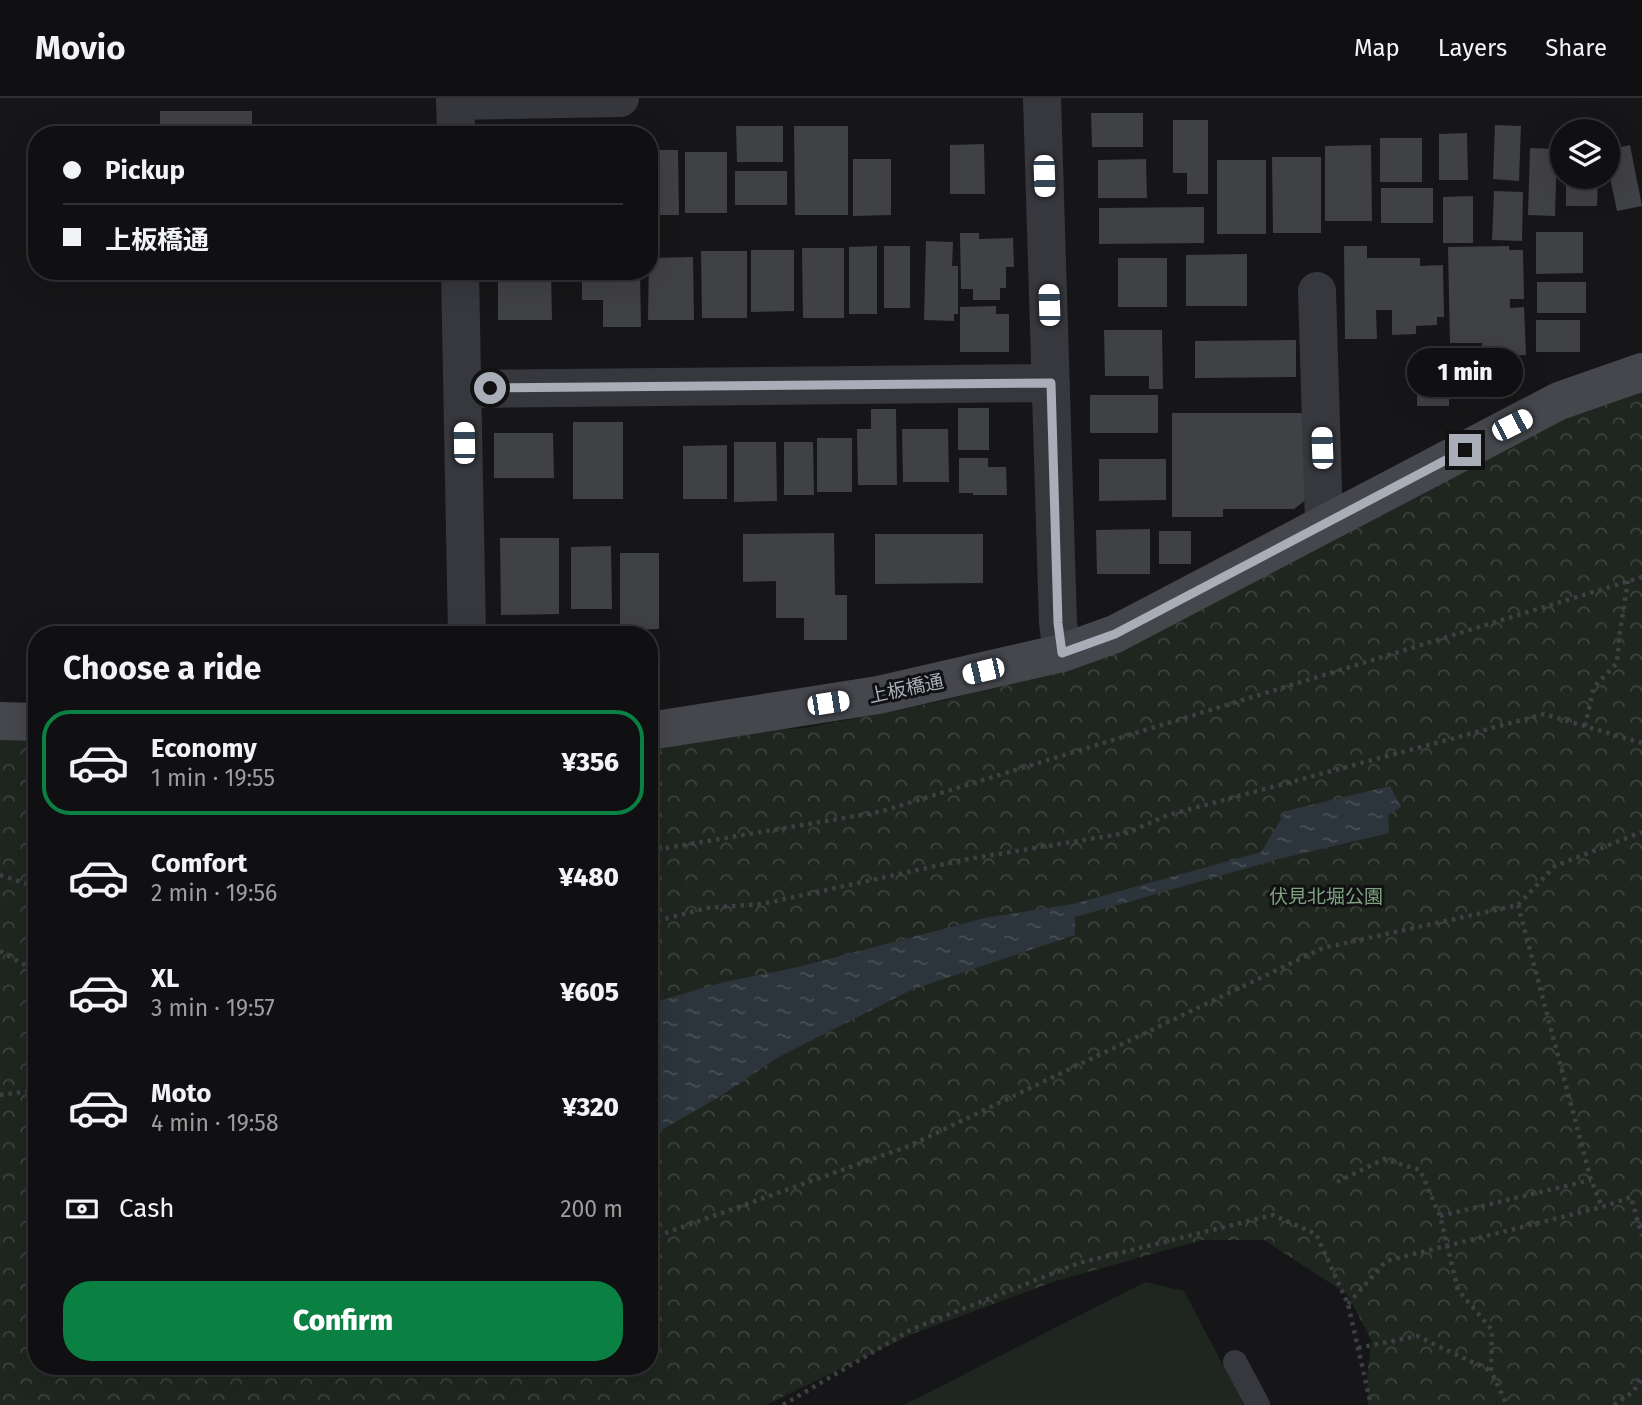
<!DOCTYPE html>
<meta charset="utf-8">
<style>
:root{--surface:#101012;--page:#1e1e20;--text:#f1f3f6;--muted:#9c9d9f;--line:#303032;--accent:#0b8043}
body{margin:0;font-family:"Fira Sans","Noto Sans JP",sans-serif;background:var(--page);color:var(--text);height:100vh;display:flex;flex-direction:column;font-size:26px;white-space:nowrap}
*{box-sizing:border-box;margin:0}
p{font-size:23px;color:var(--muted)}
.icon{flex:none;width:38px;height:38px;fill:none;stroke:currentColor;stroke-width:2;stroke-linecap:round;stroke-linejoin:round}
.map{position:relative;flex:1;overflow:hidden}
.panel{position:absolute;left:28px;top:528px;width:630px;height:749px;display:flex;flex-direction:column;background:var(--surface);border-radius:28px;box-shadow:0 7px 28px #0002,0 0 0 2px var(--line)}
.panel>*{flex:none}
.top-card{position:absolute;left:28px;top:28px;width:630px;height:154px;border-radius:28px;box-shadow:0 7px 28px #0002,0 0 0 2px var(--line);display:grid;align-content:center;height:154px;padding:0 35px;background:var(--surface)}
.fabs{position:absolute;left:1550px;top:21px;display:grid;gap:14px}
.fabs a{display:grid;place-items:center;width:70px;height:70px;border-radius:50%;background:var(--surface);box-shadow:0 7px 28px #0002,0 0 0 2px var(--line);font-size:35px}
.end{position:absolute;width:32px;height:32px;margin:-16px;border:9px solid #a8adb8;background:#111;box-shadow:0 0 0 4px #111}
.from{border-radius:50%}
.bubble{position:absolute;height:49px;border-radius:24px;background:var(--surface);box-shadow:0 7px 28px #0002,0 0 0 2px var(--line);font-size:23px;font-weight:800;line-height:49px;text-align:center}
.car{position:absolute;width:21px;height:42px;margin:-21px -10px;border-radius:9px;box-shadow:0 0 5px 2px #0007;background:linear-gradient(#fff 24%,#345 0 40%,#fff 0 76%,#345 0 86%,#fff 0)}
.top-card b{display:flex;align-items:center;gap:24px;height:66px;font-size:26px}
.top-card b+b{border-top:2px solid var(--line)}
.top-card i{width:18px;height:18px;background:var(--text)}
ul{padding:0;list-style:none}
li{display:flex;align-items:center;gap:21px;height:105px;margin:0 14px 10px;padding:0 21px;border:4px solid transparent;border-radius:28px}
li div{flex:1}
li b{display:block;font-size:26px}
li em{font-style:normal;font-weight:800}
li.selected{border-color:var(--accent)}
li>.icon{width:63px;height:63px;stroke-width:1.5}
h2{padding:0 35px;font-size:32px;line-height:84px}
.pay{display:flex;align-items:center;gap:18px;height:77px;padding:0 35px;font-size:26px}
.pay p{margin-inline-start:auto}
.button{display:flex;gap:14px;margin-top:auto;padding:14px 35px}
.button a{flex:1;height:80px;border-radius:28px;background:var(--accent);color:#fff;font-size:28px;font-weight:800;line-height:80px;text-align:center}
header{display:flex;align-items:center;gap:42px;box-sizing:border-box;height:98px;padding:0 35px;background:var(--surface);border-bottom:2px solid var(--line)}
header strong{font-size:33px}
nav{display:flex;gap:38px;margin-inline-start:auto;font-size:24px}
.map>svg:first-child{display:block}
</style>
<header>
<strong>Movio</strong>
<nav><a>Map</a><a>Layers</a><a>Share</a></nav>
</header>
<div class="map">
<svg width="1642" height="1307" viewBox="0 0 1642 1307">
<defs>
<pattern id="forest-crowns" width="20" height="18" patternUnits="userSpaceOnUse" patternTransform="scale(1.75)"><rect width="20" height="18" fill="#1e261f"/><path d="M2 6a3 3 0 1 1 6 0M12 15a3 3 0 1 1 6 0" fill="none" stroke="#3c433d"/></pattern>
<pattern id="water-ripples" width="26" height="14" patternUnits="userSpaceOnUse" patternTransform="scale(1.75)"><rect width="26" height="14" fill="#2c353c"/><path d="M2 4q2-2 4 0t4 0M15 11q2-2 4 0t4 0" fill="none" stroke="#485056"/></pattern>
</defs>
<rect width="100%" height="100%" fill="#161618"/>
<path fill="#1e261f" d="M 1145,1184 L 1184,1193 L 1244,1307 L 904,1307 Z"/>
<path fill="url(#forest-crowns)" d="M 1642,293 L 1642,1307 L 1368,1307 L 1367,1276 L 1372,1243 L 1347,1196 L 1264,1142 L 1202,1142 L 1056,1183 L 912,1236 L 766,1307 L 0,1307 L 0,634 L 37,638 L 37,1269 L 649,1269 L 649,646 L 731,635 L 805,630 L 942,603 L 1094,561 L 1560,322 Z"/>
<path fill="url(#water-ripples)" d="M 1390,688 L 1401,709 L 1388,717 L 1389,735 L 1279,761 L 1075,819 L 1075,837 L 911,892 L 777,960 L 719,999 L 649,1039 L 649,906 L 720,885 L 798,869 L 985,820 L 1073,806 L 1261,754 L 1286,713 Z"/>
<path fill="#404145" d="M 160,13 L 252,13 L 252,33 L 415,34 L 415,37 L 160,37 Z
M 1091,15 L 1143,15 L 1143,49 L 1092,49 Z
M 1173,22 L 1208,22 L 1208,96 L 1187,96 L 1187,75 L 1173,75 Z
M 1495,27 L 1521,28 L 1519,83 L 1493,81 Z
M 736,28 L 783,28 L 783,64 L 737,64 Z
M 794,28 L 848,28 L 848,117 L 795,117 Z
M 1467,35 L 1468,82 L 1439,82 L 1439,36 Z
M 1380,40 L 1422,40 L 1422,84 L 1380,84 Z
M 984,46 L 985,96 L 950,96 L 950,47 Z
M 1371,47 L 1372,123 L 1325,123 L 1325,48 Z
M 1630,47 L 1642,108 L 1617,113 L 1608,70 L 1608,52 Z
M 1530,50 L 1557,51 L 1555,118 L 1528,117 Z
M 649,52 L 678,52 L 679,117 L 649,117 Z
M 685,54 L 727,54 L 727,115 L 685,115 Z
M 1272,59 L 1321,59 L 1321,135 L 1273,135 Z
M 853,61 L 891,61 L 891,117 L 853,118 Z
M 1146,61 L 1147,100 L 1098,100 L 1098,62 Z
M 1217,62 L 1266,62 L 1266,136 L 1217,136 Z
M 735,73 L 787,73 L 787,107 L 735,107 Z
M 1566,79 L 1598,79 L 1597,108 L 1566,108 Z
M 1381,90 L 1433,90 L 1433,125 L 1381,125 Z
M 1494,93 L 1523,94 L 1522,143 L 1492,142 Z
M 1473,98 L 1473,145 L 1443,145 L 1443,99 Z
M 1204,109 L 1204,145 L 1099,146 L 1099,110 Z
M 1536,134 L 1583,134 L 1583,175 L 1536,176 Z
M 960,135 L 979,135 L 979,141 L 1013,140 L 1014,169 L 1006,169 L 1006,190 L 1000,190 L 1000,202 L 973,202 L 973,191 L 961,191 Z
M 926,143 L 953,144 L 952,168 L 958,168 L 958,216 L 954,216 L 954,223 L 924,222 Z
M 877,148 L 877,216 L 849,216 L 849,149 Z
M 884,148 L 910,148 L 910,210 L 884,210 Z
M 1344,148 L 1367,148 L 1367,160 L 1420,160 L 1420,168 L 1443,167 L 1444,219 L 1437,219 L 1437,227 L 1416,228 L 1416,236 L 1392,237 L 1392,212 L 1376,212 L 1377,241 L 1345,241 Z
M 1509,148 L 1509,152 L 1523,152 L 1524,201 L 1510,201 L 1510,210 L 1524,209 L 1526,257 L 1482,258 L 1482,245 L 1450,245 L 1448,149 Z
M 802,150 L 844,150 L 844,220 L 803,220 Z
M 751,152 L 794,152 L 794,213 L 751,214 Z
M 701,153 L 747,153 L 747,220 L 702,220 Z
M 1247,156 L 1247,208 L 1186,208 L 1186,157 Z
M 693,159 L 694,222 L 648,222 L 649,160 Z
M 1118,160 L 1167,160 L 1167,209 L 1118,209 Z
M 498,173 L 551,173 L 552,222 L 498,222 Z
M 582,173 L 640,173 L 641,229 L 603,229 L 603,202 L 582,202 Z
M 1537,184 L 1586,184 L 1586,215 L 1537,215 Z
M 996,208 L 996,216 L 1009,216 L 1009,254 L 960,254 L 960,209 Z
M 1536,222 L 1580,222 L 1580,254 L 1536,254 Z
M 1104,232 L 1162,232 L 1163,291 L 1149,291 L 1149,278 L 1105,278 Z
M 1296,242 L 1296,279 L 1195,280 L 1195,243 Z
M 1417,264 L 1449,264 L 1449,308 L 1417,308 Z
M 1090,297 L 1158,297 L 1158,335 L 1090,335 Z
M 958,310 L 989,310 L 989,352 L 958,352 Z
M 871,311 L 896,311 L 897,387 L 858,387 L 857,331 L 871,331 Z
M 1172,315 L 1311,315 L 1311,398 L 1294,411 L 1223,411 L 1223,419 L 1172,419 Z
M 573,324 L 623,324 L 623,401 L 573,401 Z
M 902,331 L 948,331 L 949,384 L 903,384 Z
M 494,335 L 553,335 L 554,380 L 494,380 Z
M 817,340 L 852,340 L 852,394 L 817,394 Z
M 734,344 L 776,344 L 777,403 L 734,404 Z
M 784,344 L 813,344 L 814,397 L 784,397 Z
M 727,347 L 727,401 L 683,401 L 683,348 Z
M 959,360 L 988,360 L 988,369 L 1006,369 L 1007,397 L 973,397 L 973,395 L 959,395 Z
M 1099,361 L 1166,361 L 1166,402 L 1099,403 Z
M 1150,431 L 1150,476 L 1097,476 L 1096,432 Z
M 1159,433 L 1191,433 L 1191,466 L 1159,466 Z
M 834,435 L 835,497 L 847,497 L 847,542 L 804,542 L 804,520 L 776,520 L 776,483 L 743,484 L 743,436 Z
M 875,436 L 983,436 L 983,485 L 875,486 Z
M 500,440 L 559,440 L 559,516 L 501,517 Z
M 611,448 L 612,511 L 571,511 L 571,449 Z
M 620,455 L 659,455 L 659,531 L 620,532 Z"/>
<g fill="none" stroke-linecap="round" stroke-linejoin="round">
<path stroke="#3d3f44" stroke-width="4.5" stroke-dasharray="3.5 5" stroke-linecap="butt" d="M 1585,628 L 1594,589 L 1617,565 L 1619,540 L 1628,483
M 649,753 L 879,714 L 1642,479
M 0,777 L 37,789
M 1518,807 L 1591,1082 L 1602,1109
M 649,825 L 707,810 L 762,806 L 968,761 L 1127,735 L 1168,717 L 1544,616 L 1642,645
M 0,853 L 37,874
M 0,997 L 37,992
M 1337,1084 L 1384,1061 L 1420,1072 L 1440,1118 L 1458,1192 L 1492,1232 L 1491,1273 L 1507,1307
M 1440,1118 L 1591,1082
M 649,1141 L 909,1048 L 1323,850 L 1518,807 L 1555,768 L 1642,734
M 1348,1206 L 1386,1163 L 1602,1109 L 1631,1099 L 1642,1138
M 1358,1250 L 1417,1238 L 1491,1273
M 783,1307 L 912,1231 L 1079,1165 L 1273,1117 L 1316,1136 L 1348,1206 L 1371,1307
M 1614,1307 L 1634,1293 L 1642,1277"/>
<path stroke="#37383d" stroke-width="24" d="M 1235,1264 L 1258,1307"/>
<path stroke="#37383d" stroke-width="38" d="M 455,0 L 456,37
M 1042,0 L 1058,525 L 1062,555
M 455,3 L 620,0
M 460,173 L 467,537
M 1317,193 L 1324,425
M 464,291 L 1051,285"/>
<path stroke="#45474d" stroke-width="38" d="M 0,623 L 37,624
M 649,633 L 878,597 L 1062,555 L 1115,536 L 1559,303 L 1642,274"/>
</g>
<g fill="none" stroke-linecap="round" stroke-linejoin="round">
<path stroke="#a8adb8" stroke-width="9" d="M 490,290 L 1051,285 L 1058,525 L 1062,555 L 1115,536 L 1465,352"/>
</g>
<g text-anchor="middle" stroke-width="6" stroke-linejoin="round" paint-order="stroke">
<g font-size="19" fill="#a8adb8" stroke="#111113">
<text transform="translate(906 590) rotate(-12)" y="7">上板橋通</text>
</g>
<g font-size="19" fill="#7fa381" stroke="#111113">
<text x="1326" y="805">伏見北堀公園</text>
</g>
</g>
</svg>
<div class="fabs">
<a><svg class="icon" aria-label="layers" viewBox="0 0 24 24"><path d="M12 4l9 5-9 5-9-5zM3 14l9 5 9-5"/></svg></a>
</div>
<i class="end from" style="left:490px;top:290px"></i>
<i class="end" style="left:1465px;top:352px"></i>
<div class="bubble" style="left:1407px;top:250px;width:116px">1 min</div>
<i class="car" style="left:1044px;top:78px;rotate:178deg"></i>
<i class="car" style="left:1049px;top:207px;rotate:358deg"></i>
<i class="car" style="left:1512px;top:327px;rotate:63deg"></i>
<i class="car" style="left:464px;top:345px;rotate:359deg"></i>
<i class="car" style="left:1322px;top:350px;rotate:358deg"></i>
<i class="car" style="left:983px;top:573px;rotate:257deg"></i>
<i class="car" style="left:828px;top:605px;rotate:81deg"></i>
<div class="top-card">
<b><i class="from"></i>Pickup</b>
<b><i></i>上板橋通</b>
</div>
<section class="panel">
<h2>Choose a ride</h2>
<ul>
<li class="selected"><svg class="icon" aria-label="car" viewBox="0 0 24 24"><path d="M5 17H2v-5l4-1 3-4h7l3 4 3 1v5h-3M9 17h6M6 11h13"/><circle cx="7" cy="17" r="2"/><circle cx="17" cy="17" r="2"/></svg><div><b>Economy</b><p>1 min · 19:55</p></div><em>¥356</em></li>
<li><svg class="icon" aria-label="car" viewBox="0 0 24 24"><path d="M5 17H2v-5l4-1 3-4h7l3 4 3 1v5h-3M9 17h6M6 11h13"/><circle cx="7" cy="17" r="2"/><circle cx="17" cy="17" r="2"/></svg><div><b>Comfort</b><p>2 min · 19:56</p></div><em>¥480</em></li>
<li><svg class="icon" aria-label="car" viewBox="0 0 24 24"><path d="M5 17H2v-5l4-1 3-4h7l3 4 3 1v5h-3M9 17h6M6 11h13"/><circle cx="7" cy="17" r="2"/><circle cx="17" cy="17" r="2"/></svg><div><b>XL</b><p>3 min · 19:57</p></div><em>¥605</em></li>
<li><svg class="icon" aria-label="car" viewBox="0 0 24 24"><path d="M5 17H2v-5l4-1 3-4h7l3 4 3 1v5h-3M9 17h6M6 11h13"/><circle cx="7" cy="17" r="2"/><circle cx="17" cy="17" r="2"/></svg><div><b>Moto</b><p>4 min · 19:58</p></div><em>¥320</em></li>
</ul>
<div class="pay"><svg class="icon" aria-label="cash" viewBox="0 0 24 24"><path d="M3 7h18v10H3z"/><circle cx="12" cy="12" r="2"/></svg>Cash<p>200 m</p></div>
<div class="button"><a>Confirm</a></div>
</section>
</div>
